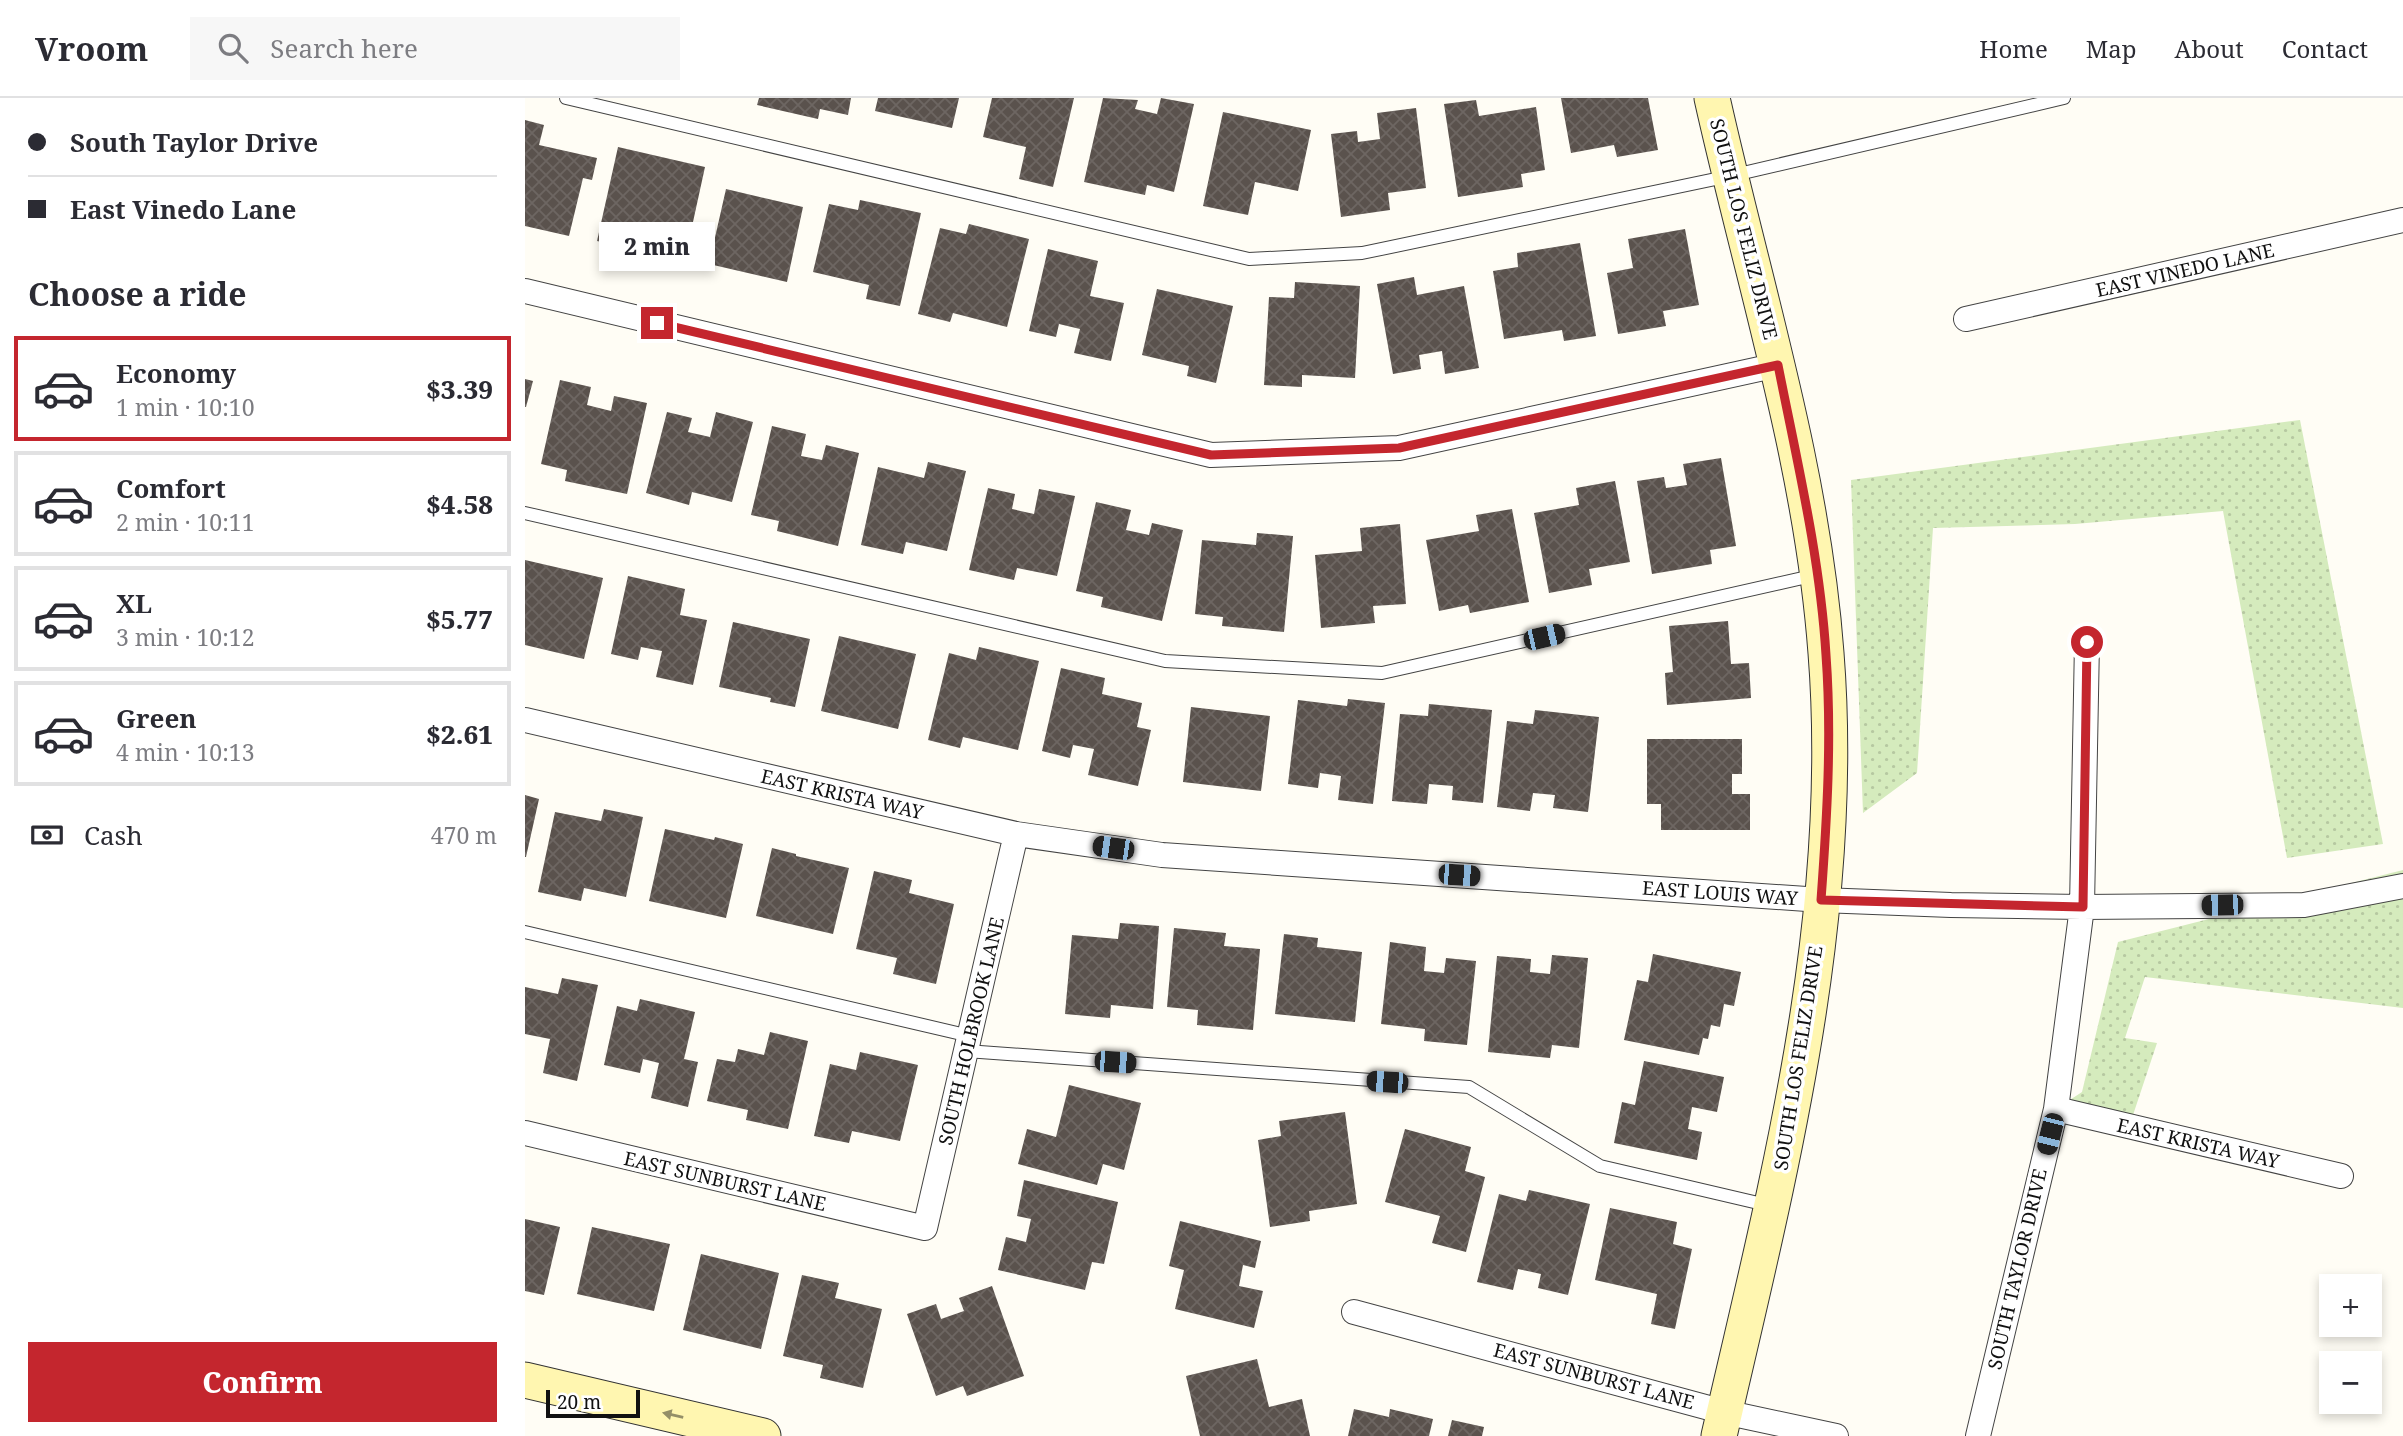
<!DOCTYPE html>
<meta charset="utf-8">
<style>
:root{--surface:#fff;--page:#f7f7f7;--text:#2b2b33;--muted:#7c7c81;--line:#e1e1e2;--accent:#c4262e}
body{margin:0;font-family:"Noto Serif",serif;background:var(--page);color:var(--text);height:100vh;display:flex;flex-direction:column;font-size:26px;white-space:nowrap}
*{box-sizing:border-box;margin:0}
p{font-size:23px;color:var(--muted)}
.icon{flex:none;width:38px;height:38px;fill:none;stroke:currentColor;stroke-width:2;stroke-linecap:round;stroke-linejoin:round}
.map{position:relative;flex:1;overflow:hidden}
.panel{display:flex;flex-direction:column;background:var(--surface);width:525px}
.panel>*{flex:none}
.guide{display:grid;align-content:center;height:154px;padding:0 28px;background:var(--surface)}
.buttons{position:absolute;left:1794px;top:1176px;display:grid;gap:14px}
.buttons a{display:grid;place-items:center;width:63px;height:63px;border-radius:0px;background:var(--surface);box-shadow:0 4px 10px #0003;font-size:35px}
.scale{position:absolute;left:21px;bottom:18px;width:94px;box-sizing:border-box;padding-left:7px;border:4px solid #111;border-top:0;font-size:19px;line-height:24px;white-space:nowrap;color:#111;-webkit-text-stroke:5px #fff;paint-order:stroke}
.end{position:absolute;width:32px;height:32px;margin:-16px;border:9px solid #c4262e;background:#fff;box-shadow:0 0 0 4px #fff}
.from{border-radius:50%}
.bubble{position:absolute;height:49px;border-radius:0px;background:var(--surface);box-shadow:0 4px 10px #0003;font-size:23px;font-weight:800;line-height:49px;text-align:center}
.car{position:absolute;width:21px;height:42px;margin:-21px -10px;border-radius:9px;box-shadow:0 0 5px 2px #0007;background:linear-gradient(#222 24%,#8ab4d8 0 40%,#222 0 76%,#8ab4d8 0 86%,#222 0)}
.guide b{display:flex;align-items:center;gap:24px;height:66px;font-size:26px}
.guide b+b{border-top:2px solid var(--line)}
.guide i{width:18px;height:18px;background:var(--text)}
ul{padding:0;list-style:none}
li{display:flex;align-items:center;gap:21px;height:105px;margin:0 14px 10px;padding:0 14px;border:4px solid var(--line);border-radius:0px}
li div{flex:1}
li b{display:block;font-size:26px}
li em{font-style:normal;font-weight:800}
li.selected{border-color:var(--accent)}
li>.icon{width:63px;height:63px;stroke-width:1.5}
h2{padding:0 28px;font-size:32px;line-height:84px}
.pay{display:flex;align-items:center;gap:18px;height:77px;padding:0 28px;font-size:26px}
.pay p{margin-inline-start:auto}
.cta{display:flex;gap:14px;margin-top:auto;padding:14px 28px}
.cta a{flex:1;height:80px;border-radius:0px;background:var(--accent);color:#fff;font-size:28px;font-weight:800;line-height:80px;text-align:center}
header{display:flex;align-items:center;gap:42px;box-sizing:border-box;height:98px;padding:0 35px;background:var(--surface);border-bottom:2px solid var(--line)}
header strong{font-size:33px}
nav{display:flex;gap:38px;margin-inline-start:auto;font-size:24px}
.search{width:490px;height:63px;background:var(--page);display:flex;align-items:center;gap:18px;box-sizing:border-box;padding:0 24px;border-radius:0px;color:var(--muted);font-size:26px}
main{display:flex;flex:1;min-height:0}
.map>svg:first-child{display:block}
</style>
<header>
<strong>Vroom</strong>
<div class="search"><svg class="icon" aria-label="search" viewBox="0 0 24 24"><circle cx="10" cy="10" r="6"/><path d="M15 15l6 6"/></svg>Search here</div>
<nav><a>Home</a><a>Map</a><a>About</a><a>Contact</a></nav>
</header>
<main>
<section class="panel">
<div class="guide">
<b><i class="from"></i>South Taylor Drive</b>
<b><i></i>East Vinedo Lane</b>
</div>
<h2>Choose a ride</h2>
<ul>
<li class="selected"><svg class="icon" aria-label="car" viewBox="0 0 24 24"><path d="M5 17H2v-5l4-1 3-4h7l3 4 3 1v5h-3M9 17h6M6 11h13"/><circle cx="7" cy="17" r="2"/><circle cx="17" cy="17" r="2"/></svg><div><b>Economy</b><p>1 min · 10:10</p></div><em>$3.39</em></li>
<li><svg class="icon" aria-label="car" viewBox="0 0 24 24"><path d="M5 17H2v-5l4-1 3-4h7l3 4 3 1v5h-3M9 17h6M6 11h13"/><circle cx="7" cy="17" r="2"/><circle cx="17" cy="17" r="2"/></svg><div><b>Comfort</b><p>2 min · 10:11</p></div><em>$4.58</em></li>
<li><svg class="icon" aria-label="car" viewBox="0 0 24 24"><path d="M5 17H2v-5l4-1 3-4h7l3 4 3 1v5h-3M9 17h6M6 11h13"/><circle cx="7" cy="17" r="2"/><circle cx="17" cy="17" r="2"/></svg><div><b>XL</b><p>3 min · 10:12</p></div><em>$5.77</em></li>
<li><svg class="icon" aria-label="car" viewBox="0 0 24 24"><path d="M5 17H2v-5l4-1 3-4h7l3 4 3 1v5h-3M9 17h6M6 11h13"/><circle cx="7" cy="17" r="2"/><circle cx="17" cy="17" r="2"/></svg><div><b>Green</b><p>4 min · 10:13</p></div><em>$2.61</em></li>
</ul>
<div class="pay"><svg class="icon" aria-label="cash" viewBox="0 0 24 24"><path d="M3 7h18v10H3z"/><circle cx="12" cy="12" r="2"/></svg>Cash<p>470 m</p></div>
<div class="cta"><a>Confirm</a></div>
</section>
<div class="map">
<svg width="1878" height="1338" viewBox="0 0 1878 1338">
<defs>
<pattern id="park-dots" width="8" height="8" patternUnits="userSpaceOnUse" patternTransform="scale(1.75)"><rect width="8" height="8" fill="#d5ebbd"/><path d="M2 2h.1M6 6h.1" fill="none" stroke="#b6c8a1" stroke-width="1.8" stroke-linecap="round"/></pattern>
<pattern id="building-cross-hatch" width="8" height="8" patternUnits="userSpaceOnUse" patternTransform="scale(1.75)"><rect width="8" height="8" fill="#5a524d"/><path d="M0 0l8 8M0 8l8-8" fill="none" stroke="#6d6662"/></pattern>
</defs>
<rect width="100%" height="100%" fill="#fffdf5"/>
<path fill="url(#park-dots)" d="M 1775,322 L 1858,746 L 1762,760 L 1698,413 L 1550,426 L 1408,430 L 1392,675 L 1338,715 L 1326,382 Z
M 1878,772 L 1878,910 L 1620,879 L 1600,940 L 1632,945 L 1608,1017 L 1531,1011 L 1557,994 L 1593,844 Z"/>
<path fill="url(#building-cross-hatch)" d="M 234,0 L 326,0 L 323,17 L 295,11 L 293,21 L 232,7 Z
M 353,0 L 434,0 L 427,30 L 350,13 Z
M 467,0 L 549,0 L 528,89 L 494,81 L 501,49 L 458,39 Z
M 578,0 L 613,2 L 610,11 L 632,16 L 636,0 L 669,6 L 649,94 L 622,87 L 620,97 L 559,84 Z
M 1036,0 L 1123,0 L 1133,52 L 1092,59 L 1089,47 L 1046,55 Z
M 951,2 L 954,18 L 1011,9 L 1020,72 L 996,76 L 998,89 L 933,99 L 919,6 Z
M 891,10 L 901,90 L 863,95 L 865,112 L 816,119 L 806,36 L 832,33 L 833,44 L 855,41 L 852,15 Z
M 698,14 L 786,32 L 773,93 L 730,84 L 723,117 L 678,108 Z
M 0,22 L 19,27 L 14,47 L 72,60 L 67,82 L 58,80 L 44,138 L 0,128 Z
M 93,49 L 180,69 L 161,156 L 107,143 L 106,151 L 72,143 Z
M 201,91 L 278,109 L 262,184 L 184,166 Z
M 335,102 L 396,115 L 375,208 L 341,201 L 344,187 L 288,174 L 304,106 L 333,112 Z
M 444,126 L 504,141 L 482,229 L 428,215 L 425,224 L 393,216 L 415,130 L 441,136 Z
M 1160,131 L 1174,207 L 1138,213 L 1141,228 L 1093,236 L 1082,175 L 1108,170 L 1103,141 Z
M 1055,145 L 1071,238 L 1039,243 L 1037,232 L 979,241 L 968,173 L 993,169 L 992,155 Z
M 523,151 L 573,163 L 565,198 L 599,205 L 586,263 L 549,255 L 555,231 L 534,226 L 531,239 L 504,233 Z
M 889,179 L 892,197 L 939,188 L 954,270 L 920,276 L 917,253 L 894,257 L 896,271 L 868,276 L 852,186 Z
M 770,184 L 835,188 L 830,280 L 777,277 L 777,289 L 739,287 L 744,199 L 769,200 Z
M 632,191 L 708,208 L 691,285 L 662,278 L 664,268 L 617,257 Z
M 0,281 L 8,283 L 1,309 L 0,309 Z
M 35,282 L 66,289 L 62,307 L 86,313 L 89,298 L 122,305 L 102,396 L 40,383 L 42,372 L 16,366 Z
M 142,314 L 167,320 L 163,334 L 185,339 L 191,314 L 228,324 L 207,404 L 167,394 L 164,407 L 121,395 Z
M 247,328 L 281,336 L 276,358 L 297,362 L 301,347 L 334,355 L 313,448 L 252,433 L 254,423 L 226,417 Z
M 1196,360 L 1211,448 L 1185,452 L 1187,466 L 1127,476 L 1112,383 L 1139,379 L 1141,390 L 1162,387 L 1158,366 Z
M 403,364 L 441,373 L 422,453 L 381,444 L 378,456 L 336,447 L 353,369 L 399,380 Z
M 1090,383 L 1105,464 L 1064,471 L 1067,487 L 1024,495 L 1009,415 L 1054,407 L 1051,390 Z
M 463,390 L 490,396 L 487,411 L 509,416 L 514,391 L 550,398 L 532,478 L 492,470 L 489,482 L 444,472 Z
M 571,404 L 606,412 L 601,432 L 624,437 L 627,425 L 658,432 L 637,523 L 576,509 L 578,499 L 551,493 Z
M 987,411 L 1004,504 L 945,515 L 943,507 L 914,513 L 901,442 L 954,433 L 951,417 Z
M 875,426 L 881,506 L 848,508 L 850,525 L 796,530 L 790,457 L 837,453 L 835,430 Z
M 732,435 L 768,438 L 759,534 L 697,528 L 698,519 L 670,516 L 677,442 L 731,447 Z
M 0,462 L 78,480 L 59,561 L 0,547 Z
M 103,478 L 160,491 L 155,517 L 182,522 L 168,587 L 131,579 L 137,553 L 116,549 L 113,562 L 86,556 Z
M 1203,523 L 1206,566 L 1224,565 L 1226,600 L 1142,607 L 1140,575 L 1148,574 L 1144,528 Z
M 208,524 L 285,541 L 270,609 L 245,604 L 246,600 L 194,589 Z
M 314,538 L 391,556 L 373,631 L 296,613 Z
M 454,549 L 514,563 L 493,652 L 438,639 L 435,650 L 403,642 L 424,555 L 451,562 Z
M 536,570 L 580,580 L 577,596 L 617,605 L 612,629 L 626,632 L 613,688 L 563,677 L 569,651 L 548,647 L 545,660 L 517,653 Z
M 823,601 L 860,605 L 848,706 L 813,702 L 816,678 L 795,675 L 793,690 L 763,686 L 773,602 L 822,608 Z
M 904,606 L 967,612 L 958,705 L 927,702 L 928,688 L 904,686 L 902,706 L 867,703 L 875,616 L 903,618 Z
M 666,609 L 745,618 L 736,693 L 658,684 Z
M 1010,612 L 1074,619 L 1063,714 L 1028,710 L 1030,697 L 1008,695 L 1005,713 L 972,709 L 982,623 L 1008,626 Z
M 1122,641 L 1217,641 L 1217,676 L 1207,676 L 1207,696 L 1225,696 L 1225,732 L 1136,732 L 1136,706 L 1122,706 Z
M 0,697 L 14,701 L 1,759 L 0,759 Z
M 79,711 L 118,719 L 101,799 L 59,790 L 56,803 L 13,794 L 30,714 L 76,723 Z
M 140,731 L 189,742 L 190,739 L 218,746 L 201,820 L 124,803 Z
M 247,750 L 271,756 L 271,758 L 324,770 L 308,836 L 231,818 Z
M 349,773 L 387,782 L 384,795 L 429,806 L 411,886 L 368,876 L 372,860 L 331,851 Z
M 595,825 L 634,828 L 628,911 L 586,907 L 585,920 L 540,916 L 547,837 L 593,841 Z
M 649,830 L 701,835 L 699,848 L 735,851 L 728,932 L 672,927 L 673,912 L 642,909 Z
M 759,836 L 793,840 L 792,849 L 837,854 L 830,924 L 750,916 Z
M 865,844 L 901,849 L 899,873 L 919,875 L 921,860 L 951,863 L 942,947 L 899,943 L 900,931 L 856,926 Z
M 1128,856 L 1216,874 L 1209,908 L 1199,906 L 1195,929 L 1186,927 L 1183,941 L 1178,940 L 1174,957 L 1099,942 L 1112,882 L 1123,884 Z
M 1027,857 L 1063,860 L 1054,950 L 1027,947 L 1025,960 L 963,954 L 972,858 L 1006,861 L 1005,874 L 1025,876 Z
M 37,880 L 73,887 L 52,983 L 18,975 L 25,941 L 0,936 L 0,889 L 33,896 Z
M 115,901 L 170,914 L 159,961 L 173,964 L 163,1009 L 126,1000 L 134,965 L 118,961 L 115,975 L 79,967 L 92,908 L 112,913 Z
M 245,934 L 283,943 L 263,1031 L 221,1022 L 223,1012 L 182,1003 L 192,961 L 210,964 L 213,951 L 239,957 Z
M 335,954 L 393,967 L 375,1043 L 327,1033 L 324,1045 L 289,1038 L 305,966 L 331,972 Z
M 1119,963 L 1199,979 L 1192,1014 L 1167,1009 L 1163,1031 L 1177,1034 L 1172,1062 L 1089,1045 L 1097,1004 L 1110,1007 Z
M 544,987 L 616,1005 L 599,1072 L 578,1066 L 572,1087 L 493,1066 L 502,1031 L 531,1039 Z
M 820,1014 L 832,1106 L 784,1113 L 785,1123 L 745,1129 L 733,1042 L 756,1038 L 754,1023 Z
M 880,1031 L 946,1049 L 940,1073 L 960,1079 L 941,1154 L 907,1145 L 915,1118 L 860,1104 Z
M 499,1082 L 593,1104 L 579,1166 L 567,1164 L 560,1192 L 473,1172 L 481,1139 L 501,1144 L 506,1121 L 492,1118 Z
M 1004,1092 L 1065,1106 L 1043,1197 L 1013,1190 L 1016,1176 L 993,1171 L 988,1192 L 952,1184 L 974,1096 L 1001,1103 Z
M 1085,1110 L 1152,1124 L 1148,1146 L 1167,1151 L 1150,1231 L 1126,1226 L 1132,1196 L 1070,1182 Z
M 0,1121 L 35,1129 L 19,1197 L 0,1193 Z
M 655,1123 L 736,1143 L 730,1170 L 718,1167 L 714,1188 L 738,1193 L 729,1230 L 650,1211 L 659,1172 L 644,1168 Z
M 67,1129 L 145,1146 L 129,1213 L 52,1196 Z
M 176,1156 L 254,1175 L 236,1251 L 158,1232 Z
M 277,1177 L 314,1185 L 310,1200 L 357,1211 L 338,1290 L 295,1280 L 298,1267 L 258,1258 Z
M 467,1188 L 499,1278 L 442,1298 L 438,1288 L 411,1298 L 382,1216 L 411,1206 L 416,1221 L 439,1213 L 434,1200 Z
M 732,1261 L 744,1309 L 777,1301 L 785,1338 L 675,1338 L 661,1278 Z
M 829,1311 L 864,1319 L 865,1311 L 908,1321 L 904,1338 L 823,1338 Z
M 927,1322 L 959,1329 L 957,1338 L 923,1338 Z"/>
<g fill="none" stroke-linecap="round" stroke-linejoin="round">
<g stroke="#444" stroke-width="14">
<path id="lane" d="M 41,0 L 724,161 L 837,155 L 1205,78 L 1539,0
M 0,415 L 640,563 L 857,575 L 1291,477
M 0,834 L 445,938
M 441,953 L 944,989 L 1075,1068 L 1246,1108"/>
</g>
<g stroke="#444" stroke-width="26">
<path id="street" d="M 0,193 L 686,357 L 874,350 L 1253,267
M 1441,221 L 1878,122
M 0,622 L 491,736 L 637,757 L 1296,802 L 1426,807 L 1557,809 L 1779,807 L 1878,788
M 1531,1011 L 1816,1078
M 0,1035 L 400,1130 L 491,736
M 829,1214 L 1199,1314 L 1311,1338
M 1453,1338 L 1531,1011 L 1557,809 L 1562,544"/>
</g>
<g stroke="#333" stroke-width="37">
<path id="secondary" d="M 1187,0 C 1228,184 1287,366 1301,555 C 1322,821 1253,1082 1194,1338
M 0,1282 L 238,1338"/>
</g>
<use href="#lane" stroke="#fff" stroke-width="12"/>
<use href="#street" stroke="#fff" stroke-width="24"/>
<use href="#secondary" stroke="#fff6b0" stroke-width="35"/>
</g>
<defs><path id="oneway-solid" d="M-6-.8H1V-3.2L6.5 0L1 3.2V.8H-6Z" transform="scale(1.75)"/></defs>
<use fill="#948f68" href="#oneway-solid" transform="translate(148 1317) rotate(-167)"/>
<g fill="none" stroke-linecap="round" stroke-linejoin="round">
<path stroke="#c4262e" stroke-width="9" d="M 132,225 L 686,357 L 874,350 L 1253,267 C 1272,363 1295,459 1301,557 C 1307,639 1302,720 1296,802 L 1558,809 L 1562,544"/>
</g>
<g text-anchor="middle" stroke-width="7" stroke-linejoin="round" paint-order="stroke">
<g font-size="19" fill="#111" stroke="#fff">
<text transform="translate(1219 131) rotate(76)" y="7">SOUTH LOS FELIZ DRIVE</text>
<text transform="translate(1660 172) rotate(-13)" y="7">EAST VINEDO LANE</text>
<text transform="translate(317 696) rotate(13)" y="7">EAST KRISTA WAY</text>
<text transform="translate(1195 795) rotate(4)" y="7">EAST LOUIS WAY</text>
<text transform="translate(446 933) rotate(-77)" y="7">SOUTH HOLBROOK LANE</text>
<text transform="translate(1273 960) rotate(-81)" y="7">SOUTH LOS FELIZ DRIVE</text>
<text transform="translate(1673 1045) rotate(13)" y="7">EAST KRISTA WAY</text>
<text transform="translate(200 1083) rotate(13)" y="7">EAST SUNBURST LANE</text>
<text transform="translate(1492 1171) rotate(-77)" y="7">SOUTH TAYLOR DRIVE</text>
<text transform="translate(1069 1278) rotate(15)" y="7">EAST SUNBURST LANE</text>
</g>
</g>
</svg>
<div class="buttons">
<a>+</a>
<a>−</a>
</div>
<div class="scale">20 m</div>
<i class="end from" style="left:1562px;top:544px"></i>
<i class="end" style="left:132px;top:225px"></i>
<div class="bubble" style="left:74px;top:124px;width:116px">2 min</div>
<i class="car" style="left:1019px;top:539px;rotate:77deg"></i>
<i class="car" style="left:588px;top:750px;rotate:278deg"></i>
<i class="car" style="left:934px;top:777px;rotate:94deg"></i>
<i class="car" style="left:1697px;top:807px;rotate:269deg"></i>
<i class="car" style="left:590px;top:964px;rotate:94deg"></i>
<i class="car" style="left:862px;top:984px;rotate:274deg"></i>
<i class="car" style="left:1525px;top:1036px;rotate:194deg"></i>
</div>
</main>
